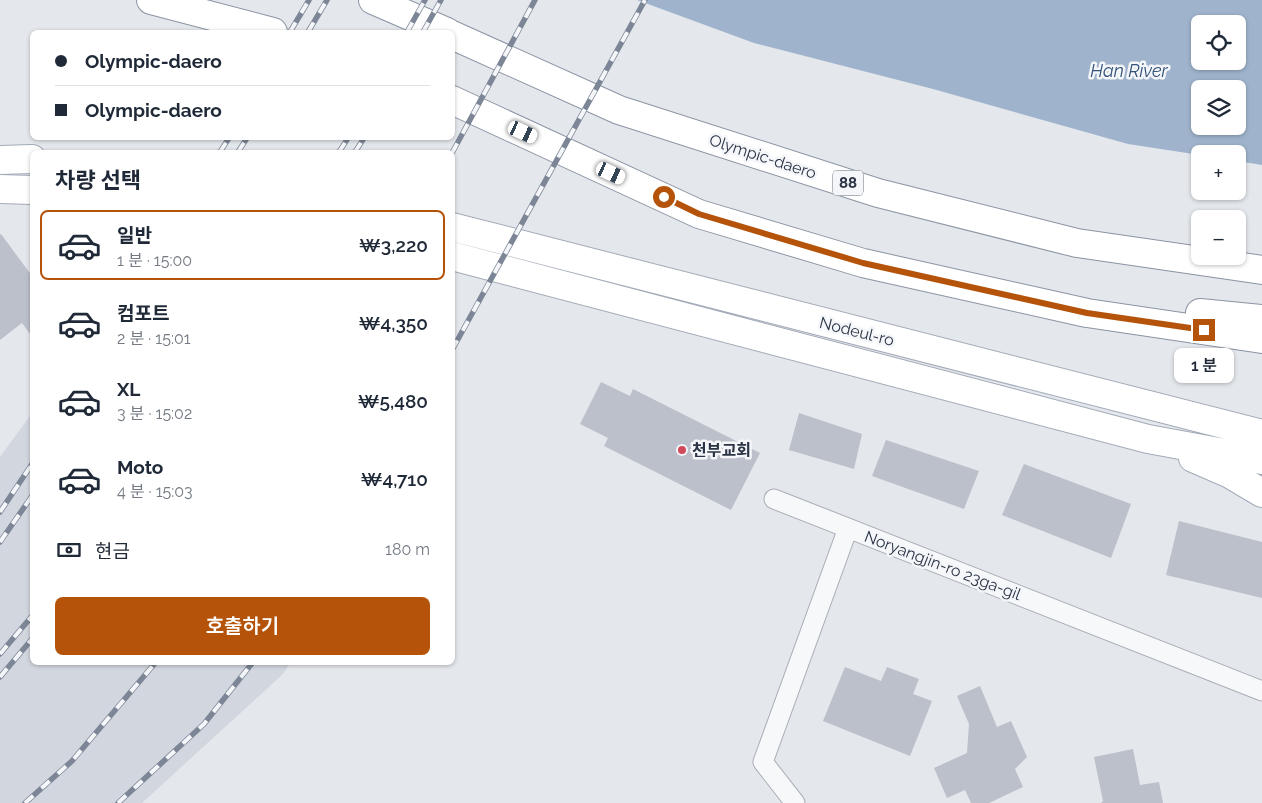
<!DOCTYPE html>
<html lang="ko">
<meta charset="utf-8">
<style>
:root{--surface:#fff;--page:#f2f2f3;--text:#1f2937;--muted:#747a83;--line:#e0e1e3;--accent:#b45309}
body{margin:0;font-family:Raleway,"Noto Sans KR",sans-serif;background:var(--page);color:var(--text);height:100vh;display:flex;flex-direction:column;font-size:19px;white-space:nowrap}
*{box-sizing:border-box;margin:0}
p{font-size:16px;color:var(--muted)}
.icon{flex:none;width:28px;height:28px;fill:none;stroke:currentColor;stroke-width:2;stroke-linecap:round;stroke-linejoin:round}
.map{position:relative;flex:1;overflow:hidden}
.details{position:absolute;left:30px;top:150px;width:425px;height:515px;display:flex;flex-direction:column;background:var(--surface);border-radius:8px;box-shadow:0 1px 4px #0004}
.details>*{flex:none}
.top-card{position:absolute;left:30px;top:30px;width:425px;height:110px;border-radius:8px;box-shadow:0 1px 4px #0004;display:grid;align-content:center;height:110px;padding:0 25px;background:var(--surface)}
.buttons{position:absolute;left:1191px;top:15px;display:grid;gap:10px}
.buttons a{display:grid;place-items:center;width:55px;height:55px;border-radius:8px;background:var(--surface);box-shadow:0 1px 4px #0004;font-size:25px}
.end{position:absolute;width:22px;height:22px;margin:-11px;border:6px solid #b45309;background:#fff;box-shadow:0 0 0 2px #fff}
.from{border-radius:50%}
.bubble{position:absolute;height:35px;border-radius:8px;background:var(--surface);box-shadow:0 1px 4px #0004;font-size:16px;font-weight:600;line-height:35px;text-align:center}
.car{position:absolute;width:15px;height:30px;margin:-15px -8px;border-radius:6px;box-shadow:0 0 4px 1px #0007;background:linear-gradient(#fff 24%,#345 0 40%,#fff 0 76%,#345 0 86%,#fff 0)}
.top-card b{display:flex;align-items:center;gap:18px;height:48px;font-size:19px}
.top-card b+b{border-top:1px solid var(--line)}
.top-card i{width:12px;height:12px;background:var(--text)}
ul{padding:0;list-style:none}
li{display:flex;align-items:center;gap:15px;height:70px;margin:0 10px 8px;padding:0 15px;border:2px solid transparent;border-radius:8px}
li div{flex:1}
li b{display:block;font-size:19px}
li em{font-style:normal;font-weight:600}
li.current{border-color:var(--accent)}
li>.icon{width:45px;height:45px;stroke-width:1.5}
h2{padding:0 25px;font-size:22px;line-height:60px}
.pay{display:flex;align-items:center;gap:12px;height:55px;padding:0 25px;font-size:19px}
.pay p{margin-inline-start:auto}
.primary-button{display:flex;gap:10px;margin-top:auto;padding:10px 25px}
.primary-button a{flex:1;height:58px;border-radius:8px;background:var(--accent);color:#fff;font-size:20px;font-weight:600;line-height:58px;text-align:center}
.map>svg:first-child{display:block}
</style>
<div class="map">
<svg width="1262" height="803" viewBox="0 0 1262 803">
<rect width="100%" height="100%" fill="#e4e7ec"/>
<path fill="#d2d6de" d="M 32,413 L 32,662 L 290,663 L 283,674 L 142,803 L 0,803 L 0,457 Z"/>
<path fill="#9fb4cc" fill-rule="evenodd" d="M 637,0 L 1262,0 L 1262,165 L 1238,161 L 1238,154 L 1200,154 L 1200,155 L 1128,144 L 933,89 L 754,43 ZM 1200,24 L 1238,24 L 1238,61 L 1200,61 ZM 1200,89 L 1238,89 L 1238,126 L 1200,126 Z"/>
<path fill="#bbc0ca" d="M 1,234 L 32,276 L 32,332 L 30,334 L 22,323 L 0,340 L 0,235 Z
M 601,382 L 630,396 L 633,389 L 760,453 L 731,510 L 604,446 L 608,438 L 580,424 Z
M 799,413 L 862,434 L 854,469 L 789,450 Z
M 886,440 L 979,471 L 964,509 L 872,476 Z
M 1024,464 L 1131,504 L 1111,558 L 1002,515 Z
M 1179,521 L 1262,542 L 1262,598 L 1166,575 Z
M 845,667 L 881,681 L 887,667 L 919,679 L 913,694 L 932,701 L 910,756 L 823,721 Z
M 980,686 L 997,727 L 1011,721 L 1027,757 L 1015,769 L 1023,787 L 989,803 L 971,803 L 965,790 L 947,798 L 934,768 L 967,753 L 969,724 L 957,696 Z
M 1133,749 L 1140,785 L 1159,782 L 1163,803 L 1101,803 L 1103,801 L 1094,757 Z"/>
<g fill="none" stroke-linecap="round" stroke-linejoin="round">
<g stroke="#a9aeb7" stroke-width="21">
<path id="minor" d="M 774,499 L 1262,691
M 795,803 L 763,762 L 848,528"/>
</g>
<g stroke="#a3abb8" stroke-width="30">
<path id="primary" d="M 0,160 L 32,159
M 0,189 L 32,190
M 452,227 L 1262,434
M 452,256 L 1148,439 L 1262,460
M 1193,458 L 1230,474 L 1262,493"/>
</g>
<g stroke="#8b94a3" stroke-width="30">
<path id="trunk" d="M 151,0 L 273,32
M 373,0 L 447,32
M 452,35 L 619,110 L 878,193 L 1077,243 L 1262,270
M 452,100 L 699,214 L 863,263 L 1087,313 L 1262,339
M 1200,313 L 1262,319"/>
</g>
<use href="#minor" stroke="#f7f8fa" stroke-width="19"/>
<use href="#primary" stroke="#fff" stroke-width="28"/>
<use href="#trunk" stroke="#fff" stroke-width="28"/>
<g stroke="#7d8696" stroke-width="5.5">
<path id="rail" d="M 290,32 L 309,0
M 308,32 L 327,0
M 407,32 L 425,0
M 423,32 L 441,0
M 220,152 L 229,138
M 238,152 L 247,138
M 339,152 L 348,138
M 355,152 L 364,138
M 452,153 L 535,0
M 452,350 L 645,0
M 0,512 L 32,464
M 0,542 L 32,496
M 0,654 L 32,616
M 0,677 L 32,639
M 25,803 L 72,761 L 156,662
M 118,803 L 204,724 L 253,662"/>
</g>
<use href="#rail" stroke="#f4f6f9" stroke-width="4" stroke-dasharray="11" stroke-linecap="butt"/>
</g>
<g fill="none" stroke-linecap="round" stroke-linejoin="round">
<path stroke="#b45309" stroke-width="6" d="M 664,197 L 699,214 L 863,263 L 1087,313 L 1204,330"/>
</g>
<circle fill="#d1495b" stroke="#f4f6f9" stroke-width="2" cx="682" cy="450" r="5"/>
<g text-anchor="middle" stroke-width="5" stroke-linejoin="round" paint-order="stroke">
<rect fill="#f4f6f9" stroke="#676e7b" stroke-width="1" x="833" y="170.5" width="30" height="25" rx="4"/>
<g font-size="15" font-weight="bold" fill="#2b3445">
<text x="848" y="188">88</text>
</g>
<g font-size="16" fill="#2b3445" stroke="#f4f6f9">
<text transform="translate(763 156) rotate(18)" y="6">Olympic-daero</text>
<text transform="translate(857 331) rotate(14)" y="6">Nodeul-ro</text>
<text transform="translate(943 565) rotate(21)" y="6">Noryangjin-ro 23ga-gil</text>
</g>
<g font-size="16" font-weight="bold" fill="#2b3445" stroke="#f4f6f9" text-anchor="start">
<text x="692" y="456">천부교회</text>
</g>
<g font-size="18" font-style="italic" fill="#34527a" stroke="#f4f6f9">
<text x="1129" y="77">Han River</text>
</g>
</g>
</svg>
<div class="buttons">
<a><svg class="icon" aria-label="locate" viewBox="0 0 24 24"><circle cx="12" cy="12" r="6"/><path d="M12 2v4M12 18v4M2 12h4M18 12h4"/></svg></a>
<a><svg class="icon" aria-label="layers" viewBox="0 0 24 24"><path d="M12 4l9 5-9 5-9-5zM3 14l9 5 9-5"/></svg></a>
<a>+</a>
<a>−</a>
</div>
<i class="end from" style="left:664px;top:197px"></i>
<i class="end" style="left:1204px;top:330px"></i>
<div class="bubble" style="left:1174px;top:348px;width:60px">1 분</div>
<i class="car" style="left:523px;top:132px;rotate:115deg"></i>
<i class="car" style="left:611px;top:173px;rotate:115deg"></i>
<div class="top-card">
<b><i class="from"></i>Olympic-daero</b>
<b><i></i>Olympic-daero</b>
</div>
<section class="details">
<h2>차량 선택</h2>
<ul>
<li class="current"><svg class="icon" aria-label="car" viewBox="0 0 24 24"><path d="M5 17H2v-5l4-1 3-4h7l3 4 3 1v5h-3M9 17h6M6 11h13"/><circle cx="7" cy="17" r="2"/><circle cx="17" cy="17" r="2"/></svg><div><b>일반</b><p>1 분 · 15:00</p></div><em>₩3,220</em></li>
<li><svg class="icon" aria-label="car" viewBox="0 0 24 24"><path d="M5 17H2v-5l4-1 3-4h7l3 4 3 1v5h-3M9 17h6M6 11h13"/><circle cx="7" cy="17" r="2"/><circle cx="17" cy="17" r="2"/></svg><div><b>컴포트</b><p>2 분 · 15:01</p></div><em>₩4,350</em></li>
<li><svg class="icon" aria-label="car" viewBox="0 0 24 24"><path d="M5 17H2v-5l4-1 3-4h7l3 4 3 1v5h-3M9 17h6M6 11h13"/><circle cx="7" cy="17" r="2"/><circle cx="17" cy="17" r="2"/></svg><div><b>XL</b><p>3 분 · 15:02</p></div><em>₩5,480</em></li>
<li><svg class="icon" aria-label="car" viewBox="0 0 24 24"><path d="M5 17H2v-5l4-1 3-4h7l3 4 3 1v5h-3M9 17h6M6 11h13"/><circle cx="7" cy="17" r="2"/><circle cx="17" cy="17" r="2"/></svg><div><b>Moto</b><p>4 분 · 15:03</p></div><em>₩4,710</em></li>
</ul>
<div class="pay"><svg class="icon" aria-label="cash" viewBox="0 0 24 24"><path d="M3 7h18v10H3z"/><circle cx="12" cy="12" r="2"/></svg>현금<p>180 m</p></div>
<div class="primary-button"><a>호출하기</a></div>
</section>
</div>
